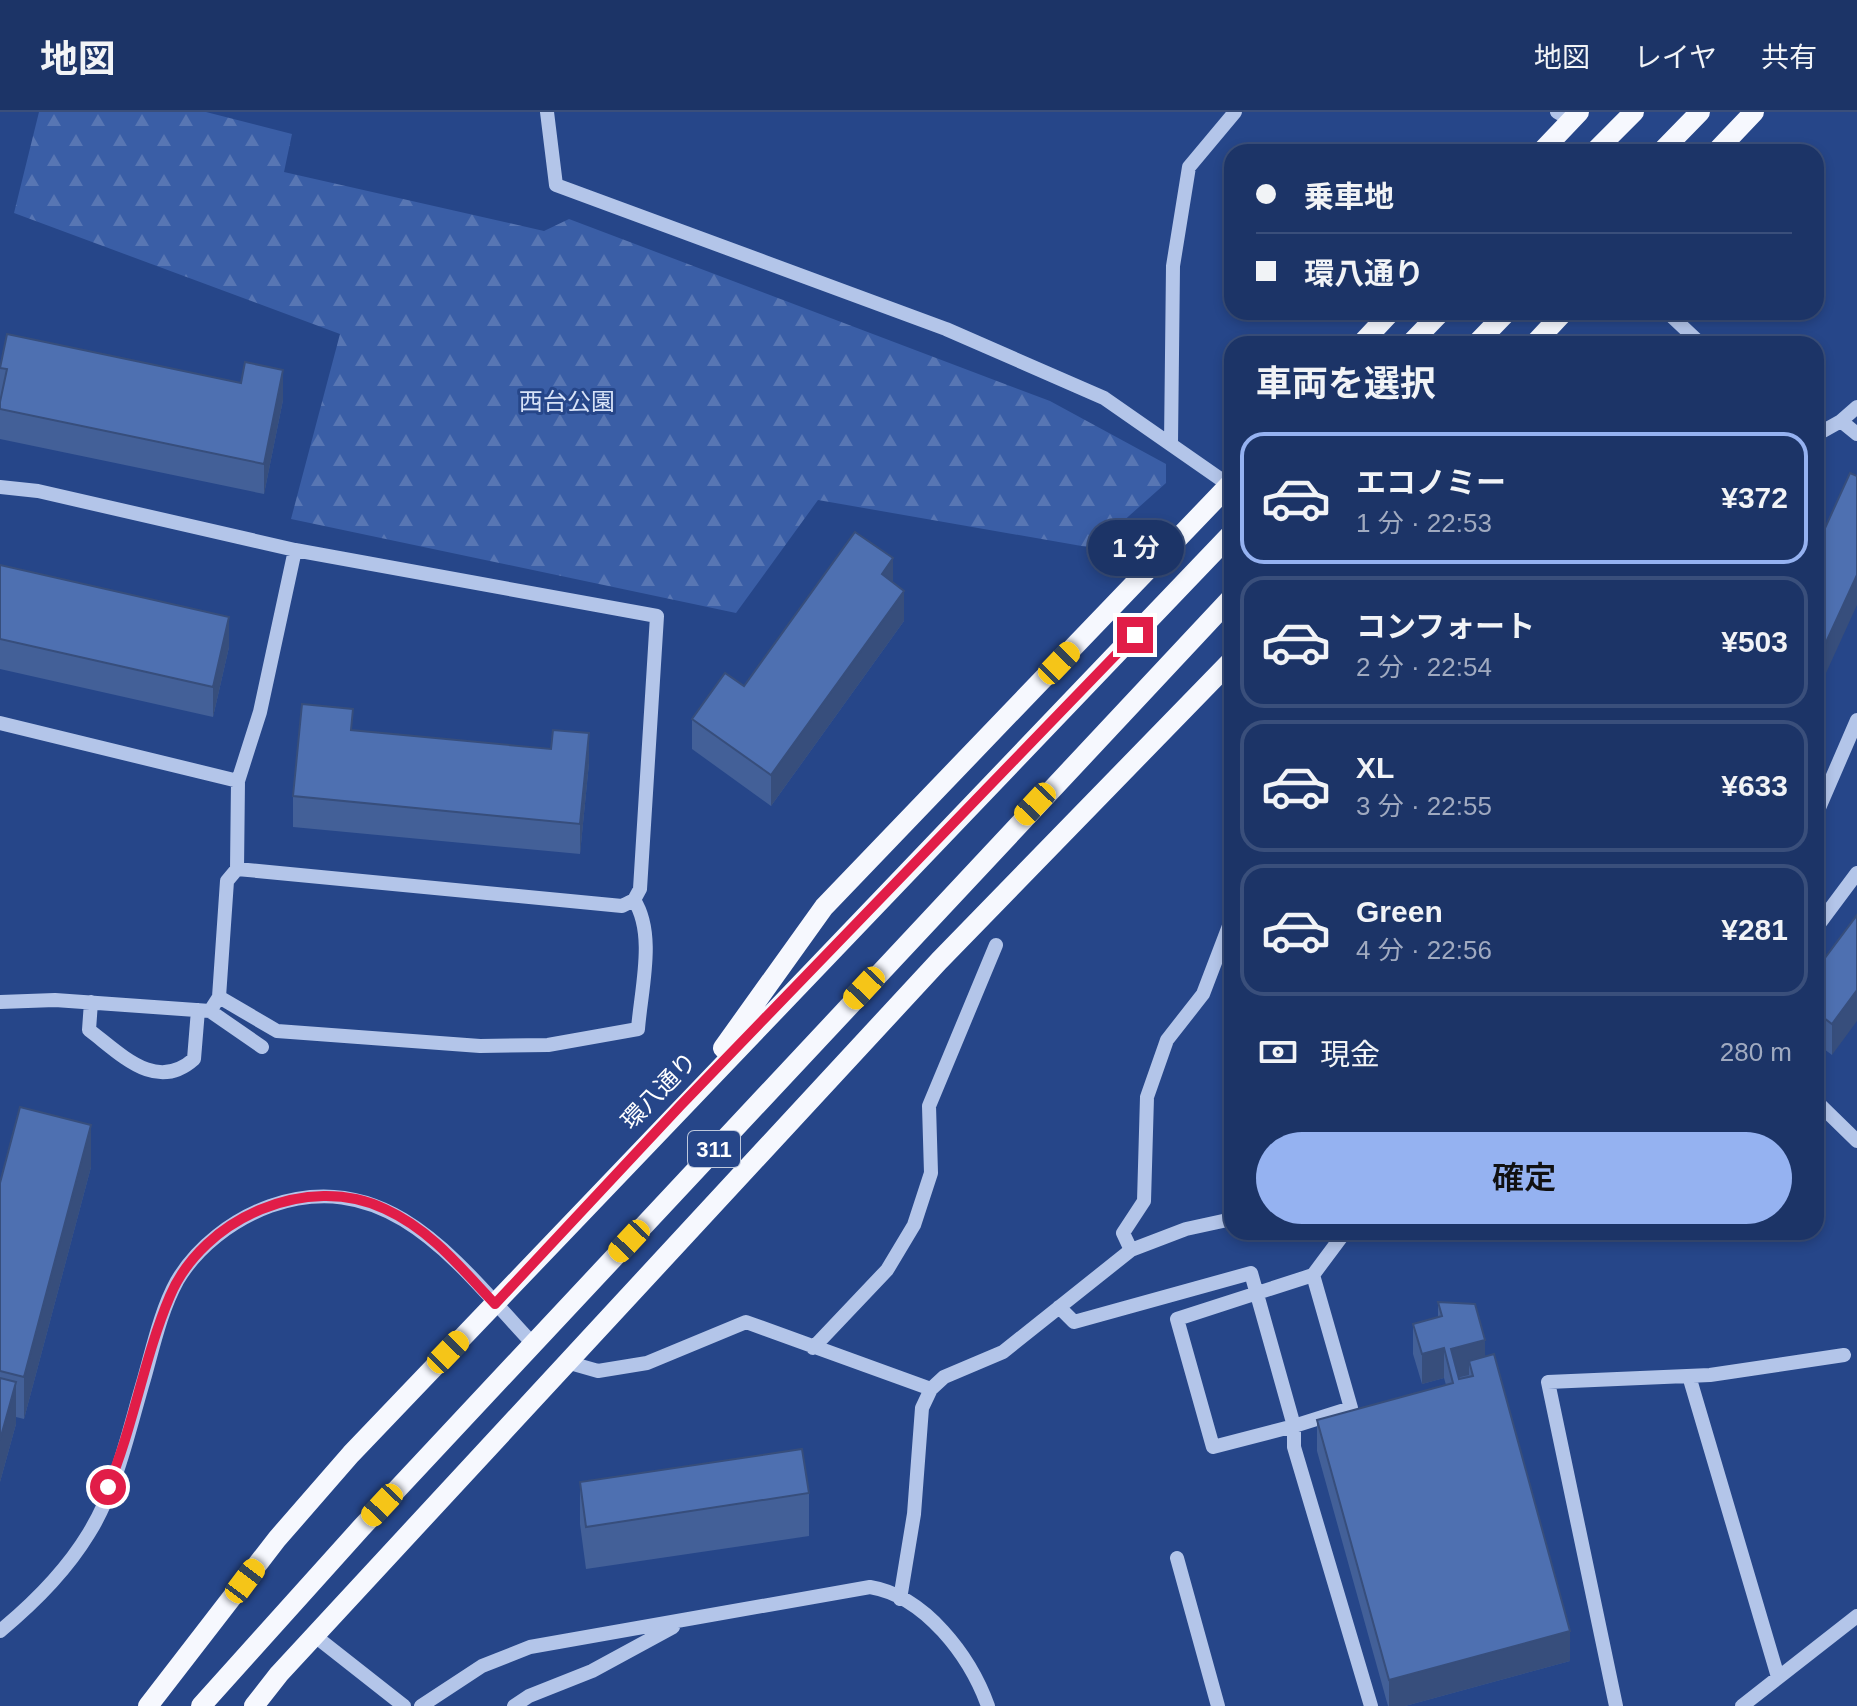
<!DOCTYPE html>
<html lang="ja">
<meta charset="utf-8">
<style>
:root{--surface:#1c3467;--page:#293f70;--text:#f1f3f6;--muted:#a0aac0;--line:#3a4f7b;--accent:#95b2f1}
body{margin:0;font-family:Helvetica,"Noto Sans JP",sans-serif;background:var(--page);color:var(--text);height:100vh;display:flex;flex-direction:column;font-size:30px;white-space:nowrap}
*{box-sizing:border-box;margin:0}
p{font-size:26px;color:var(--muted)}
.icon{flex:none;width:44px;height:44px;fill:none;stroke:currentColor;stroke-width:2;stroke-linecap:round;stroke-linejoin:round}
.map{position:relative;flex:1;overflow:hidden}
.panel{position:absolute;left:1224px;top:224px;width:600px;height:904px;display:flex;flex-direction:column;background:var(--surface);border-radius:24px;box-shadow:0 4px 12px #0003,0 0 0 2px var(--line)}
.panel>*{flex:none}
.hud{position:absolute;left:1224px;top:32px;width:600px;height:176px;border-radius:24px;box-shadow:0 4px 12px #0003,0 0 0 2px var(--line);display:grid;align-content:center;height:176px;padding:0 32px;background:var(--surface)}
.end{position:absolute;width:36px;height:36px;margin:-18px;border:10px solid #e11d48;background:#fff;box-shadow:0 0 0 4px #fff}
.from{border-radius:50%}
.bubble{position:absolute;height:56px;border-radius:28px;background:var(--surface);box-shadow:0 4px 12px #0003,0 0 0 2px var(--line);font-size:26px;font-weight:600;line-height:56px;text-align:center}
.car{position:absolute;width:24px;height:48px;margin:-24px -12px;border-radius:10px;box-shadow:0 0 6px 2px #0007;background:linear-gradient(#f5c518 24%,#345 0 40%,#f5c518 0 76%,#345 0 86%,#f5c518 0)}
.hud b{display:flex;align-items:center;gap:28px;height:76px;font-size:30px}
.hud b+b{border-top:2px solid var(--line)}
.hud i{width:20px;height:20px;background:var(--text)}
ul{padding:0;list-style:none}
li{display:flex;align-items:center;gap:24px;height:132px;margin:0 16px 12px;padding:0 16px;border:4px solid var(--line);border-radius:24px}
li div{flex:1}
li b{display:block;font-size:30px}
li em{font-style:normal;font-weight:600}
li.current{border-color:var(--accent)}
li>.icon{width:72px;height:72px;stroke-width:1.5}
h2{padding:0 32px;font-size:36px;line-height:96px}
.pay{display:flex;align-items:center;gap:20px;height:88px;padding:0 32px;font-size:30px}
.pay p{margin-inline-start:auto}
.primary-button{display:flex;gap:16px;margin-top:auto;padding:16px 32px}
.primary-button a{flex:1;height:92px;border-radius:48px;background:var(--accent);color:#111;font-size:32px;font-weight:600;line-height:92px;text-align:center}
header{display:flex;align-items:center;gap:48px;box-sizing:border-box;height:112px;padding:0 40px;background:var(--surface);border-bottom:2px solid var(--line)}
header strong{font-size:38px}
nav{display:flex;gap:44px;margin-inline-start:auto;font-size:28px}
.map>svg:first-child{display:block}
</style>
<header>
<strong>地図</strong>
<nav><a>地図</a><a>レイヤ</a><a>共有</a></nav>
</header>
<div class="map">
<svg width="1857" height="1594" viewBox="0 0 1857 1594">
<defs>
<pattern id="forest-firs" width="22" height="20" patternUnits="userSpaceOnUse" patternTransform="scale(2)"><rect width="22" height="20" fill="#3a5ea6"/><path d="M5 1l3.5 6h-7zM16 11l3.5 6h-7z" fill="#5876b3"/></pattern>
</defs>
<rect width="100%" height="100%" fill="#264689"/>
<path fill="url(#forest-firs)" d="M 39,0 L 206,0 L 292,22 L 284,60 L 544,119 L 569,107 L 1050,289 L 1166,352 L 1166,371 L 1093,436 L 818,388 L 736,501 L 291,407 L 340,222 L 14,101 Z"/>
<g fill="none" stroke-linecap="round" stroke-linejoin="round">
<path stroke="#b3c5e9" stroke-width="14" d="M 547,0 L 556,73 L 946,217 L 1104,286 L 1229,373
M 1557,0 L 1571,8
M 1667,200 L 1701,232
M 1841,309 L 1857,322
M 1816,323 L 1841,309 L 1857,295
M 1171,331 L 1173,154 L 1189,55 L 1235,0
M 0,375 L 38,379 L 295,438 L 657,504 L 640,777 L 634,788
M 0,611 L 238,669
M 1816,703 L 1857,608
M 1816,816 L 1857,761
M 219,885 L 277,919 L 480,934 L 548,933 L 638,917 C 641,877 656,822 634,788 L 622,794 L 237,757
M 0,890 L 55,888 L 210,899 L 262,935
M 91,890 L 89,918 C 121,942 156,981 194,947 L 198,898
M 210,899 L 219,885 L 227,769 L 237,757 L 238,669 L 260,600 L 295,438
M 1816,989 L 1857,1029
M 1131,1138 L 1123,1121 L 1144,1089 L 1147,985 L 1167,928 L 1203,882 L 1232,806
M 1313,1163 L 1177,1207 L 1213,1335 L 1294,1314 L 1294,1335 L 1371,1594
M 1059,1195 L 1074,1210 L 1251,1161 L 1294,1314 L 1351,1296 L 1313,1163 L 1345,1120
M 813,1236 L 887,1158 L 914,1113 L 931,1061 L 929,994 L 996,833
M 570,1251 L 598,1259 L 647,1251 L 746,1210 L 931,1277 L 944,1265 L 1003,1240 L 1131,1138 L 1186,1117 L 1232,1107
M 1689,1264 L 1778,1565
M 1177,1446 L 1218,1594
M 900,1487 L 914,1402 L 922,1296 L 931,1277
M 0,1519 C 34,1491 66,1459 89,1421 C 117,1376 129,1317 144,1267 C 153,1235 161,1198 177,1169 C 197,1135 232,1108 270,1094 C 391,1052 461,1156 534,1233
M 315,1524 L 404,1594
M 421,1594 L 482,1554 L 530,1535 L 870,1475 C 925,1484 970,1544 988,1594
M 514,1594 L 529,1584 L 592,1559 L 673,1515
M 1616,1594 L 1548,1270 L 1710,1263 L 1844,1243
M 1742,1594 L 1857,1504"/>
<path stroke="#f6f8fe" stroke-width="20" d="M 1541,40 L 1579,0
M 1594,40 L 1634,0
M 1661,40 L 1700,0
M 1716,40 L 1754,0
M 1361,232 L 1391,200
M 1410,232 L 1441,200
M 1476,232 L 1507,200
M 1534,232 L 1564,200
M 723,936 L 824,795 L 1232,370
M 148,1594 L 277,1427 L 351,1342 L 1232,421
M 201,1594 L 361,1416 L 1232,485
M 254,1594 L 279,1562 L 939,849 L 1232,548"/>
</g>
<path fill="#436098" d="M 0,256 L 283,288 L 264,382 L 0,327 Z
M 0,453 L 229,535 L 213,605 L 0,557 Z
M 893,471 L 904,509 L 771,694 L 692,637 L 692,607 L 744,574 Z
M 353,618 L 551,637 L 589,651 L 580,742 L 293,715 L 293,684 Z
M 1857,803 L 1832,943 L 1816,931 L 1816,858 Z
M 91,1055 L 24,1307 L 16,1305 L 16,1312 L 0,1370 L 0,1071 Z
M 1438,1190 L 1485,1244 L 1570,1549 L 1405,1594 L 1388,1594 L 1317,1339 L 1317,1308 L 1446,1273 L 1444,1266 L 1422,1272 L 1413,1242 L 1413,1212 L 1438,1205 Z
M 580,1370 L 809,1381 L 809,1424 L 586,1457 L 580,1412 Z"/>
<path fill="#374e7c" d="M 283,258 L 283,288 L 264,382 L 264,352 Z
M 893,446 L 893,477 L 882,462 Z
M 1857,463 L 1857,493 L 1816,583 L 1816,552 Z
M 904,479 L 904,509 L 771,694 L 771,663 Z
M 229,505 L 229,535 L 213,605 L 213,575 Z
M 589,621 L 589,651 L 580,742 L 580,712 Z
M 1857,878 L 1857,909 L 1832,943 L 1832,912 Z
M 91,1013 L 91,1055 L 24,1307 L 24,1265 Z
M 1485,1228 L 1485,1258 L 1469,1249 L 1469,1263 L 1452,1267 L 1451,1237 Z
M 1444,1236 L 1444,1266 L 1422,1272 L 1422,1242 Z
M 16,1270 L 16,1312 L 0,1370 L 0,1328 Z
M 1570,1519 L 1570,1549 L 1405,1594 L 1389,1594 L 1389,1568 Z"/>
<path fill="#4e70b1" stroke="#374e7c" stroke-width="2" d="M 7,222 L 241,271 L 245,250 L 283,258 L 264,352 L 0,297 L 0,290 L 7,257 L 0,256 Z
M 1850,361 L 1857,364 L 1857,463 L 1816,552 L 1816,436 Z
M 855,420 L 893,446 L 882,462 L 904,479 L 771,663 L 692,607 L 725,561 L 744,574 Z
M 0,453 L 229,505 L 213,575 L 0,527 Z
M 302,592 L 353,597 L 351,618 L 551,637 L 553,618 L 589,621 L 580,712 L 293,684 Z
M 1857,803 L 1857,878 L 1832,912 L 1816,900 L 1816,858 Z
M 20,995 L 91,1013 L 24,1265 L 0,1259 L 0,1071 Z
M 1438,1190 L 1475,1192 L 1485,1228 L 1451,1237 L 1459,1267 L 1473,1264 L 1469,1249 L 1494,1242 L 1570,1519 L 1389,1568 L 1317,1308 L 1453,1271 L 1444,1236 L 1422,1242 L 1413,1212 L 1442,1204 Z
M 0,1266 L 16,1270 L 0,1328 Z
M 802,1337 L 809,1381 L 586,1415 L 580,1370 Z"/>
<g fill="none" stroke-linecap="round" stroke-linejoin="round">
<path stroke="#e11d48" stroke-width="10" d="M 108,1375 C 134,1313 144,1245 170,1184 C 203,1106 308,1060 385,1097 C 431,1118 461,1156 495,1192 L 680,994 L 1135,523"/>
</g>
<g text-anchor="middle" stroke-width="6" stroke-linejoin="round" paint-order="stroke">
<rect fill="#264689" stroke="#bec8dc" stroke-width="2" x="688" y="1019" width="52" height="36" rx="6"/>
<g font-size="22" font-weight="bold" fill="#fff">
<text x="714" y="1045">311</text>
</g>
<g font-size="24" fill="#d7e2f7" stroke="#264689">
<text x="567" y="298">西台公園</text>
</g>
<g font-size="24" fill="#fff" stroke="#264689">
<text transform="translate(659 979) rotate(-46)" y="8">環八通り</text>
</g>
</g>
</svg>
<i class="end from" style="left:108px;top:1375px"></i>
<i class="end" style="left:1135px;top:523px"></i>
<div class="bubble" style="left:1088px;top:408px;width:96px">1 分</div>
<i class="car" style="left:1059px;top:551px;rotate:44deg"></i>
<i class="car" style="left:1035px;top:692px;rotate:223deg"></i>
<i class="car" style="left:864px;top:876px;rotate:223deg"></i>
<i class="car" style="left:629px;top:1129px;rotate:223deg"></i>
<i class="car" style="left:448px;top:1240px;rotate:44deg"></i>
<i class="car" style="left:382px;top:1393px;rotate:223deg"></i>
<i class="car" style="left:245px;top:1469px;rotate:37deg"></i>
<div class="hud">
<b><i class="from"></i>乗車地</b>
<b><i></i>環八通り</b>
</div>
<section class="panel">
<h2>車両を選択</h2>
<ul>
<li class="current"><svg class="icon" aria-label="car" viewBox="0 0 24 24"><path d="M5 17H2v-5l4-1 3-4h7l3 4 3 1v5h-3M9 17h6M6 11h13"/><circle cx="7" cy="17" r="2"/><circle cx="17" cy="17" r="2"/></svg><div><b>エコノミー</b><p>1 分 · 22:53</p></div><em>¥372</em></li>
<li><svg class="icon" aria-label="car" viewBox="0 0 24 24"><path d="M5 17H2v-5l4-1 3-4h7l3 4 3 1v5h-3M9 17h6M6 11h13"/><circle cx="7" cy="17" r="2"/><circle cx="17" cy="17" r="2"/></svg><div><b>コンフォート</b><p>2 分 · 22:54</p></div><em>¥503</em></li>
<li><svg class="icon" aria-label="car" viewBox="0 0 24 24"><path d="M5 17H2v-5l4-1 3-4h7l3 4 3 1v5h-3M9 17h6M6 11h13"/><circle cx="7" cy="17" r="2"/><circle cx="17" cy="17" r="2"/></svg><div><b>XL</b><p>3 分 · 22:55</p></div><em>¥633</em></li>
<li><svg class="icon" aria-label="car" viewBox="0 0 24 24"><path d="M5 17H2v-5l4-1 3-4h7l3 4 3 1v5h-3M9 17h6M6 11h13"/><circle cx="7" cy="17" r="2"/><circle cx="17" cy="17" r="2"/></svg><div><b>Green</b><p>4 分 · 22:56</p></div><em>¥281</em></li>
</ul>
<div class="pay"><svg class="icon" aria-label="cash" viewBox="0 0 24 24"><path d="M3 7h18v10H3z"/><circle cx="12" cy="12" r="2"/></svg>現金<p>280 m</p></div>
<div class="primary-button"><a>確定</a></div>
</section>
</div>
